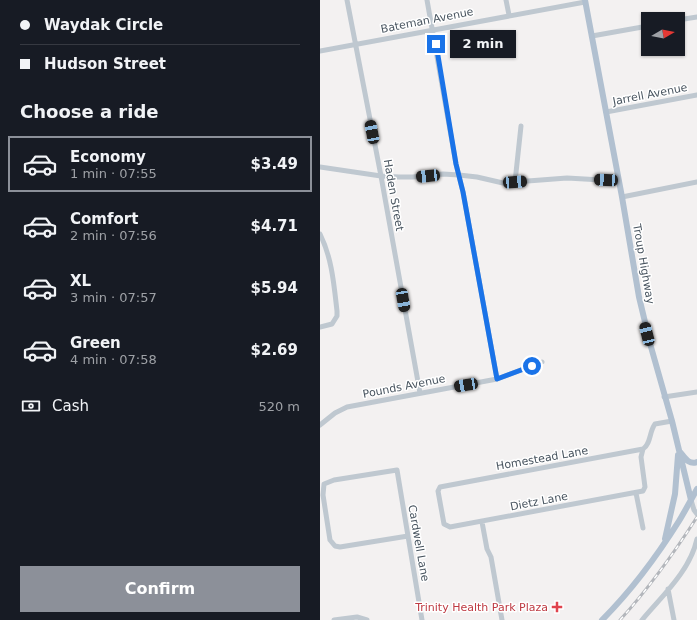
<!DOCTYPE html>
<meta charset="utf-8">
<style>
:root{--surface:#171b24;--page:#20242c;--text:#f1f3f6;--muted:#9ea1a6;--line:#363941;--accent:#8c9099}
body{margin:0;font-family:"DejaVu Sans",sans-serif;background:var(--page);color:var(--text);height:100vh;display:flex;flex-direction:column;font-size:15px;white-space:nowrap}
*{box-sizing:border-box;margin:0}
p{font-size:13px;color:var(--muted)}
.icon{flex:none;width:22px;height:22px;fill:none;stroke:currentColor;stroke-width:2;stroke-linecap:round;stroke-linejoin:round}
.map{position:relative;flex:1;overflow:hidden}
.sheet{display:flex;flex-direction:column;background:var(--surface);width:320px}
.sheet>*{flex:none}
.guide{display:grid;align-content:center;height:88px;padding:0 20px;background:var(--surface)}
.needle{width:26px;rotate:80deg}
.buttons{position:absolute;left:321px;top:12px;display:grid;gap:8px}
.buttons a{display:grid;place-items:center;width:44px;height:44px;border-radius:0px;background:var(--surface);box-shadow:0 1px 3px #0004;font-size:20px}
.end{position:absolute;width:18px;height:18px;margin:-9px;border:5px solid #1a73e8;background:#fff;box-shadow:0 0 0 2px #fff}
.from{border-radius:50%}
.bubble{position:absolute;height:28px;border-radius:0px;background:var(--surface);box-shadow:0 1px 3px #0004;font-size:13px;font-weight:600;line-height:28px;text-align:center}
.car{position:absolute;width:12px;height:24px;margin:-12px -6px;border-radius:5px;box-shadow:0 0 3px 1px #0007;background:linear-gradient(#222 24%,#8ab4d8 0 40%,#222 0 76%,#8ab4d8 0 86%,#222 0)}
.guide b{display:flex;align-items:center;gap:14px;height:38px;font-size:15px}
.guide b+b{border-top:1px solid var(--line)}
.guide i{width:10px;height:10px;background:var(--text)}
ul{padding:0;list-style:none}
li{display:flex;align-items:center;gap:12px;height:56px;margin:0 8px 6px;padding:0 12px;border:2px solid transparent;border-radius:0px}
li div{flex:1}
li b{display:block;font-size:15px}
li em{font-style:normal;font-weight:600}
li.active{border-color:var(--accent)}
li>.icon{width:36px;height:36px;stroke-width:1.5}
h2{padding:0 20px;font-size:18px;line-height:48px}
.pay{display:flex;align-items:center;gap:10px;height:44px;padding:0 20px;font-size:15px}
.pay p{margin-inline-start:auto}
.cta{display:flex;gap:8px;margin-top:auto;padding:8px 20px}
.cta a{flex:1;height:46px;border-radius:0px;background:var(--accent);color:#fff;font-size:16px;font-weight:600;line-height:46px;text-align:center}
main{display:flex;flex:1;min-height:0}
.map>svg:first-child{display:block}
</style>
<main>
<section class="sheet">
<div class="guide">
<b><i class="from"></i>Waydak Circle</b>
<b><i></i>Hudson Street</b>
</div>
<h2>Choose a ride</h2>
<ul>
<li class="active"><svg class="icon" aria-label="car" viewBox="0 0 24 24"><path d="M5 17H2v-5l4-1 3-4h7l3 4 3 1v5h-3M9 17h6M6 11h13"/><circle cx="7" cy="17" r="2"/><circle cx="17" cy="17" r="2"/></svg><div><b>Economy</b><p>1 min · 07:55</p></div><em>$3.49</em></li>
<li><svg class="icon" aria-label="car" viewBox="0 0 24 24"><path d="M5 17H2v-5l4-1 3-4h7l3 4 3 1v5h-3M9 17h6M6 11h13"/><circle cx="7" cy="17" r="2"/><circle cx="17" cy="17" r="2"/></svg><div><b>Comfort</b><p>2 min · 07:56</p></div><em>$4.71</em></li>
<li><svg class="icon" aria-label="car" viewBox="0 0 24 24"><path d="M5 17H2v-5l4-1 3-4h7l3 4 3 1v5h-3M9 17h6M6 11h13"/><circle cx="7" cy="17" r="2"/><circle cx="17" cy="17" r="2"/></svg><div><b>XL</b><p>3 min · 07:57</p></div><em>$5.94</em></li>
<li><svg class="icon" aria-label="car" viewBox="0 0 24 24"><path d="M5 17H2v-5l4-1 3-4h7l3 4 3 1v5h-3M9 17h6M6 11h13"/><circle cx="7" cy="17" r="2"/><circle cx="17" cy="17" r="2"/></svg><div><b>Green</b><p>4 min · 07:58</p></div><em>$2.69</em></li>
</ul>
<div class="pay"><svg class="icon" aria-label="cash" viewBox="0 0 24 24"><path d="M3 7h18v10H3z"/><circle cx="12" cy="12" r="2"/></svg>Cash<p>520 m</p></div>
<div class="cta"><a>Confirm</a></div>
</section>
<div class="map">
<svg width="377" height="620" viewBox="0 0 377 620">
<rect width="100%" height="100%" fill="#f3f1f1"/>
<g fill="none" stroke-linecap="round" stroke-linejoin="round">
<path stroke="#bfc8d0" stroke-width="5" d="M 27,0 L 61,176 L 100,393
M 107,0 L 136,164 L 143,192 L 177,379
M 186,0 L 189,15
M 358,20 L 377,17
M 272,36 L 328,26
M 0,51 L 265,2
M 286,112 L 377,95
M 0,167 L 61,176 L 79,177 L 93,177 L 123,174 L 139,175 L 157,177 L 183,183 L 247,178 L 299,181
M 195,182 L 201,126
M 302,197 L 377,182
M 0,234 C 12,258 14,285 17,311 L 17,316 L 12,324 L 0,327
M 344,397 L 377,392
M 0,425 L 15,413 L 27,407 L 177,379 L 222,362
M 323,449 L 321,457 L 325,487 L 323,491 L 130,527 L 124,524 L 118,491 L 120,487 L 323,449 C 331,444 329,432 335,424 L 352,421
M 316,493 L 323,528
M 371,500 L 374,510 L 377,514
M 162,522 L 167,549 L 171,557 L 182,620
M 88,536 L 20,547 L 15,546 L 10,540 L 3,495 L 4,484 L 14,480 L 77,470 L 102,620
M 348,589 L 354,620
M 14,620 L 37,617 L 47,620
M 322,620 C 342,596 370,571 377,539"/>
<path stroke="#b1c0d0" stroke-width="6" d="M 265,0 L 302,197 L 319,297 L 331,347 L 352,421 L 371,500
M 361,453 C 365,458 369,465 377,462
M 345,539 L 355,494 L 358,455
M 282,620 C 311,591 337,556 359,521 C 365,511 371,500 377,489"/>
<g stroke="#b3b6bb" stroke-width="3">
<path id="rail" d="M 300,620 C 329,588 354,553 377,517"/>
</g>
<use href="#rail" stroke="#fff" stroke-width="1.5" stroke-dasharray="4.5" stroke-linecap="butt"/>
</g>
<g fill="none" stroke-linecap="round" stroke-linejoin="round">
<path stroke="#1a73e8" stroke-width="5" d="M 116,44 L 136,164 L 143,192 L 177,379 L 212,366"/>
</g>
<path fill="#e0444e" stroke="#fff" stroke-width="1.5" d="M235 601h4v4h4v4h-4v4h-4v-4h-4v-4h4z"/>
<g text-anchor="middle" stroke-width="3" stroke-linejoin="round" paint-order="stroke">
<g font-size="11" fill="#48545f" stroke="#fff">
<text transform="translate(107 20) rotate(-11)" y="4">Bateman Avenue</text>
<text transform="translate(330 94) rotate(-11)" y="4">Jarrell Avenue</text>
<text transform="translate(74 195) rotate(80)" y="4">Haden Street</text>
<text transform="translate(324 264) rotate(80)" y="4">Troup Highway</text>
<text transform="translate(84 386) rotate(-11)" y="4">Pounds Avenue</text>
<text transform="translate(222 458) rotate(-10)" y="4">Homestead Lane</text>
<text transform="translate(219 501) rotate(-11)" y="4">Dietz Lane</text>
<text transform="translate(99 543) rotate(80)" y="4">Cardwell Lane</text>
</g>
<g font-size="11" fill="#be3a42" stroke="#fff" text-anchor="end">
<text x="228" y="611">Trinity Health Park Plaza</text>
</g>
</g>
</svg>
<div class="buttons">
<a><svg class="needle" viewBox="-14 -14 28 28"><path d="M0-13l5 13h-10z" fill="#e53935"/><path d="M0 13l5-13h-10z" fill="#9ea1a6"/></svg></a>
</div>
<i class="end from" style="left:212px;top:366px"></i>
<i class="end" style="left:116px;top:44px"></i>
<div class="bubble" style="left:130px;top:30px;width:66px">2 min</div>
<i class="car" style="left:52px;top:132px;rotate:349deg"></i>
<i class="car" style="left:108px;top:176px;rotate:264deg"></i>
<i class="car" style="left:286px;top:180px;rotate:273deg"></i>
<i class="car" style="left:195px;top:182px;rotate:86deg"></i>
<i class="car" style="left:83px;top:300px;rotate:170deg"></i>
<i class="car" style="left:327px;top:334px;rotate:346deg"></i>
<i class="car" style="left:146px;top:385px;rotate:260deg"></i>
</div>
</main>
